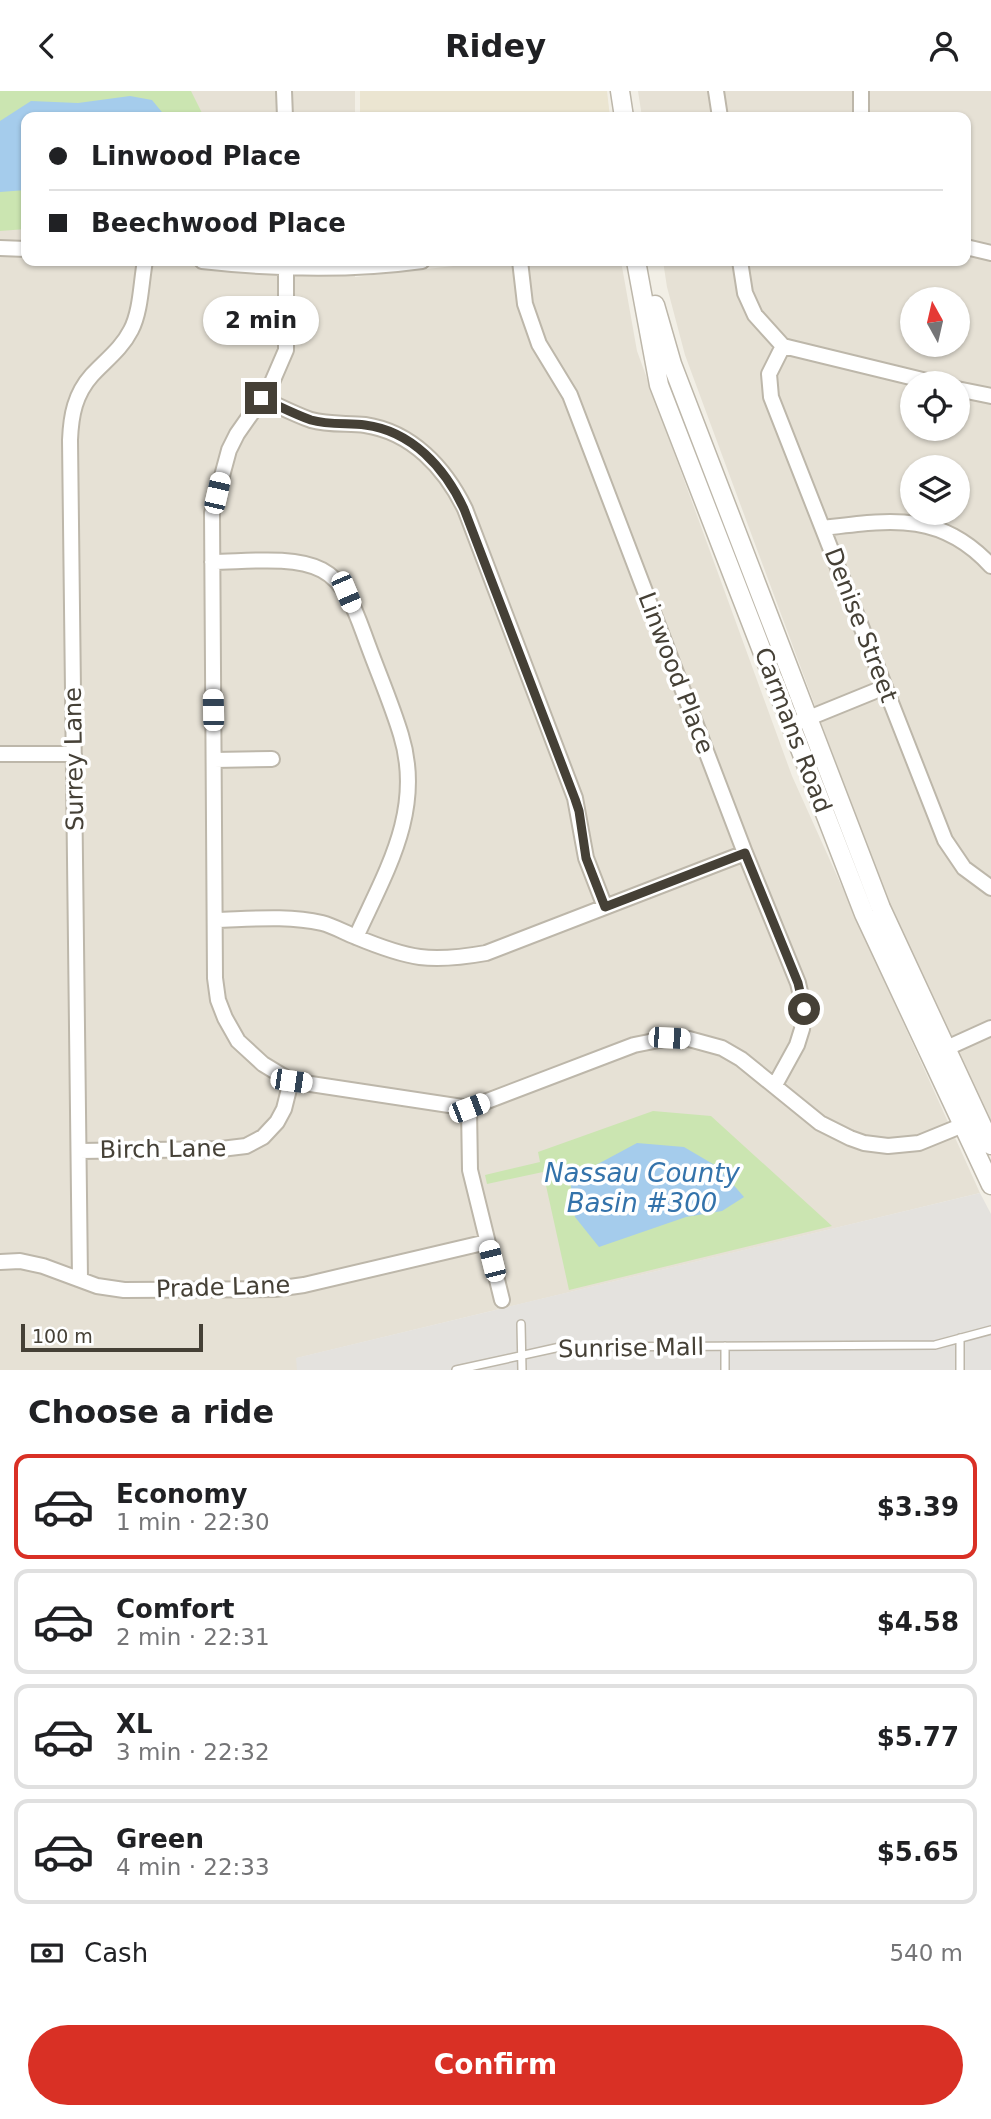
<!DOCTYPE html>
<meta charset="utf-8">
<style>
:root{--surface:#fff;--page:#f6f6f6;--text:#202124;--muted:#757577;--line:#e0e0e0;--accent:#d93025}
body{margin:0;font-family:"DejaVu Sans",sans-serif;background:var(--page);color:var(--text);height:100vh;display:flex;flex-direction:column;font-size:26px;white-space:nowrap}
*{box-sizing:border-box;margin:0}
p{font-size:23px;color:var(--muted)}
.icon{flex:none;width:38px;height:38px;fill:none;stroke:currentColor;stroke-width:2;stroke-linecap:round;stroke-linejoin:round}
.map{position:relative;height:1279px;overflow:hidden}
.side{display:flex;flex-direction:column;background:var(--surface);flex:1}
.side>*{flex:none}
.guide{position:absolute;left:21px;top:21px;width:950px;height:154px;border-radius:14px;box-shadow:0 2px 5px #0004;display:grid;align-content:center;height:154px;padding:0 28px;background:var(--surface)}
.needle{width:46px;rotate:352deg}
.tools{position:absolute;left:900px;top:196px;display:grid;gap:14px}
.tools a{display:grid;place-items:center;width:70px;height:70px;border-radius:50%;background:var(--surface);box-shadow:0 2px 5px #0004;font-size:35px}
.scale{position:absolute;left:21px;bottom:18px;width:182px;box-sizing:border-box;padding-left:7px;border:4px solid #454036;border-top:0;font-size:19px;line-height:24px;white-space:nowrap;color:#454036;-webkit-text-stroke:5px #fff;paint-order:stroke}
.end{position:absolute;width:32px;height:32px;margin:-16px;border:9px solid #454036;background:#fff;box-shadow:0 0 0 4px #fff}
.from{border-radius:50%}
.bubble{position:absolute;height:49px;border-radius:24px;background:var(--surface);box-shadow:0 2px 5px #0004;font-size:23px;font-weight:600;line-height:49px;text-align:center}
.car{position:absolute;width:21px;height:42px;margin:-21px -10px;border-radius:9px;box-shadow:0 0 5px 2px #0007;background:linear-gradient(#fff 24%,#345 0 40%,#fff 0 76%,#345 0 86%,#fff 0)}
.guide b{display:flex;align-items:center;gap:24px;height:66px;font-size:26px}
.guide b+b{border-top:2px solid var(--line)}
.guide i{width:18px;height:18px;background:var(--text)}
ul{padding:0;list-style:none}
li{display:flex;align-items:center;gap:21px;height:105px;margin:0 14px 10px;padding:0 14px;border:4px solid var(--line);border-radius:14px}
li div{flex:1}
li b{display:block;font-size:26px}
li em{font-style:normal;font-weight:600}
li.selected{border-color:var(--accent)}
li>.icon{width:63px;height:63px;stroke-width:1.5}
h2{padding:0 28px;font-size:32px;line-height:84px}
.pay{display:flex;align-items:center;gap:18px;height:77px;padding:0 28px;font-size:26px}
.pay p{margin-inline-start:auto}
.primary-button{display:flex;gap:14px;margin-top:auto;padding:14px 28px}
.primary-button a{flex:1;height:80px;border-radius:42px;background:var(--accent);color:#fff;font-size:28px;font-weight:600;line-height:80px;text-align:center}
header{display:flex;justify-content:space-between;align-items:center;height:91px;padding:0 28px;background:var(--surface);font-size:32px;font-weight:600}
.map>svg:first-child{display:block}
</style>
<header><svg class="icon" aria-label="back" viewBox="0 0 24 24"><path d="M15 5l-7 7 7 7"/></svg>Ridey<svg class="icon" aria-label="person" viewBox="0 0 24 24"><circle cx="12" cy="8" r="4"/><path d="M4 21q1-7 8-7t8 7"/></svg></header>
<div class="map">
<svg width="991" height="1279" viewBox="0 0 991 1279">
<rect width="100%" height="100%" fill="#f2efe6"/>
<path fill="#e6e1d5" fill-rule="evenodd" d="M 0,0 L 355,0 L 355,26 L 26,26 L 26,170 L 355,170 L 355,186 L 498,170 L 621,170 L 637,260 L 792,685 L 980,1102 L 297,1267 L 297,1279 L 0,1279 Z
M 638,0 L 991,0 L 991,1030 L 936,922 L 888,812 L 685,264 L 667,196 L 663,170 L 966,170 L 966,26 L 642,26 ZM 912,208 L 957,208 L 957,254 L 912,254 ZM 912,292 L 957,292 L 957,338 L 912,338 ZM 912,376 L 957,376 L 957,422 L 912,422 Z"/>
<path fill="#ebe5d1" d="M 360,0 L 607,0 L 610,26 L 360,26 Z"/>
<path fill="#cbe5b1" d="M 0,0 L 191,0 L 204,26 L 26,26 L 26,138 L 0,140 Z
M 653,1020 L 711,1025 L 832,1135 L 569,1199 L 543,1081 L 487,1093 L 485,1084 L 540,1071 L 538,1061 Z"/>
<path fill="#e4e2de" d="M 980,1102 L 991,1123 L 991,1279 L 297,1279 L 296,1267 Z"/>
<path fill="#a5ccec" d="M 130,5 L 152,9 L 166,26 L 26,26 L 26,99 L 0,101 L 0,30 L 31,10 L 78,12 Z
M 637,1052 L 684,1056 L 718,1076 L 744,1106 L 722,1120 L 686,1126 L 599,1156 L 575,1126 L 570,1088 Z"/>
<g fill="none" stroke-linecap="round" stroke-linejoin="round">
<g stroke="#bdb7aa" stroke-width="10">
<path id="service" d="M 521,1233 L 522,1279
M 960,1247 L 960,1279
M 725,1255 L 725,1279
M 456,1279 L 560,1256 L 935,1254 L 991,1239"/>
</g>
<g stroke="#bdb7aa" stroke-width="18">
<path id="minor" d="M 284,0 L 285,26
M 716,0 L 720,26
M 861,0 L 861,26
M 966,156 L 991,162
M 0,157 L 26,158
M 202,170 C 274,178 350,180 422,170
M 286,170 L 286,259 L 270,296 L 237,343 L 229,359 L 212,422 L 215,887 L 218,909 L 225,927 L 238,950 L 263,973 L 291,990 L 469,1017 L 634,954 L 669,947 L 689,948 L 722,957 L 741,968 L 820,1032 L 850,1047 L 864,1052 L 888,1055 L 919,1052 L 973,1030
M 520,170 L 525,213 L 539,253 L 570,304 L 745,762 L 798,892 L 804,918 L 802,938 L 797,954 L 775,994
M 740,170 L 745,202 L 755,224 L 783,255 L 935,292
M 783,255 L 769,283 L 771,306 L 945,749 L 964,777 L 991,797
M 957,298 L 991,305
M 261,307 C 277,314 294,323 311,329 C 328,334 348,332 365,334 C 412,341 445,377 465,418 L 575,707 L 586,767 L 605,816
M 823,437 C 889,429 941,420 991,475
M 212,471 C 244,471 293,464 322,479 C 349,493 358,528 368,554 C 379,584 392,614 401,644 C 424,719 386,780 356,846
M 799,631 L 885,596
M 0,663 L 74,663
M 214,669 L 272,668
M 215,829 C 250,828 288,824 322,832 C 334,835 345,842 356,846 C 409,868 430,872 486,862 L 745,762
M 938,961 L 991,937
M 469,1017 L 470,1079 L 502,1209
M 79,1060 L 221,1058 L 246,1055 L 263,1046 L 277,1031 L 284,1018 L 291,990
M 0,1171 L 20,1170 L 43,1175 L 97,1195 L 124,1199 L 275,1198 L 304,1194 L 487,1151
M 80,1188 L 70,349 C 71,324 75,303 92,284 C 106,269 122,257 131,239 C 141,220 141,191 145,170"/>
</g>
<g stroke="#bdb7aa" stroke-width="21">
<path id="tertiary" d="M 620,0 L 624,26
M 636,170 L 659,294 L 864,823 L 991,1094
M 655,214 L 672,273 L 881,817 L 991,1054"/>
</g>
<use href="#service" stroke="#fff" stroke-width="7"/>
<use href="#minor" stroke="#fff" stroke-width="14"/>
<use href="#tertiary" stroke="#fff" stroke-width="18"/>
</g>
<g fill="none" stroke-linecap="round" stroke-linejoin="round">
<path stroke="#454036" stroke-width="9" d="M 261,307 C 277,314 294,323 311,329 C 328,334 348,332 365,334 C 412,340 445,377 464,418 L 575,708 L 579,720 L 586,767 L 605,816 L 745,762 L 798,892 L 804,918"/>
</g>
<g text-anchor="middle" stroke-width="7" stroke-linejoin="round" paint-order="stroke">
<g font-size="24" fill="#454036" stroke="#fff">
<text transform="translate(861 534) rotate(69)" y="8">Denise Street</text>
<text transform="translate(676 582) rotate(69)" y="8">Linwood Place</text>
<text transform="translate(793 639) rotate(69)" y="8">Carmans Road</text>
<text transform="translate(74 668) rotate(-91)" y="8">Surrey Lane</text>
<text transform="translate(163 1058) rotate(-1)" y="8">Birch Lane</text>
<text transform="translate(223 1196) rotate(-2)" y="8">Prade Lane</text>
<text transform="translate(631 1257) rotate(-1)" y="8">Sunrise Mall</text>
</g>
<g font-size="26" font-style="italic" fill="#3473ab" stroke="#fff">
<text x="642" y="1091">Nassau County<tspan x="642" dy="30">Basin #300</tspan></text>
</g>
</g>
</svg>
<div class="tools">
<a><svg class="needle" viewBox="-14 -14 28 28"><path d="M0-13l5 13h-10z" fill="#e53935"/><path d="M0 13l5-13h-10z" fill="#757577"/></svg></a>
<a><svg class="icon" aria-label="locate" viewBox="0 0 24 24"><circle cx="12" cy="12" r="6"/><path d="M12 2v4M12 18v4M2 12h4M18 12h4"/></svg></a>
<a><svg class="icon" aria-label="layers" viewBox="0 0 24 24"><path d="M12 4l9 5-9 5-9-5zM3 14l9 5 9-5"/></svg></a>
</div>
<div class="scale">100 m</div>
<i class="end from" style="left:804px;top:918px"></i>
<i class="end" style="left:261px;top:307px"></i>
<div class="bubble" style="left:203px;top:205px;width:116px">2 min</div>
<i class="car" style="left:217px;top:402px;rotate:13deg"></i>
<i class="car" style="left:346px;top:501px;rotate:157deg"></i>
<i class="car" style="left:213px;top:619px;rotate:359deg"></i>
<i class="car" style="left:669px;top:947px;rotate:93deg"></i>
<i class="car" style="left:291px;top:990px;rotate:98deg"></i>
<i class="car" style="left:469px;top:1017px;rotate:69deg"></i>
<i class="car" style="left:492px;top:1170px;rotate:346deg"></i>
<div class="guide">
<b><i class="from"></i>Linwood Place</b>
<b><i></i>Beechwood Place</b>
</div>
</div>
<section class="side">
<h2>Choose a ride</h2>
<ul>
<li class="selected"><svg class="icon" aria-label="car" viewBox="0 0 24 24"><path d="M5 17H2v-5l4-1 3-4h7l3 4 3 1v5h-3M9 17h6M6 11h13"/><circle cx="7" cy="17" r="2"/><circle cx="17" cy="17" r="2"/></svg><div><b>Economy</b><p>1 min · 22:30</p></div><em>$3.39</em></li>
<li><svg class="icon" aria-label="car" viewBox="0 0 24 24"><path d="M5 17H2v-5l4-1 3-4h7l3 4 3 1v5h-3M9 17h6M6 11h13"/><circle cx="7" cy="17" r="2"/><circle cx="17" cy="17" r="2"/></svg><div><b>Comfort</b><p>2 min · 22:31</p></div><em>$4.58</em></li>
<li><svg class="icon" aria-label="car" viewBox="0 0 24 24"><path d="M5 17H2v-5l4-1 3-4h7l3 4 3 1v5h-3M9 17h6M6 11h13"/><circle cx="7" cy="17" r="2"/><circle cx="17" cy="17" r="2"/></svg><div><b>XL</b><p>3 min · 22:32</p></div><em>$5.77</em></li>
<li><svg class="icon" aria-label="car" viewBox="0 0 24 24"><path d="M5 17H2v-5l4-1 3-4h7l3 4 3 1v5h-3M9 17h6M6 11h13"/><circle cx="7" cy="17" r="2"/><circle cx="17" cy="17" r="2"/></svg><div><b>Green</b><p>4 min · 22:33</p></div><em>$5.65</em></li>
</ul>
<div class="pay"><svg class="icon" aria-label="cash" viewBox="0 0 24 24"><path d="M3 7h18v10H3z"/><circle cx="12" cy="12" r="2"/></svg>Cash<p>540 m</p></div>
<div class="primary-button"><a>Confirm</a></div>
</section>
